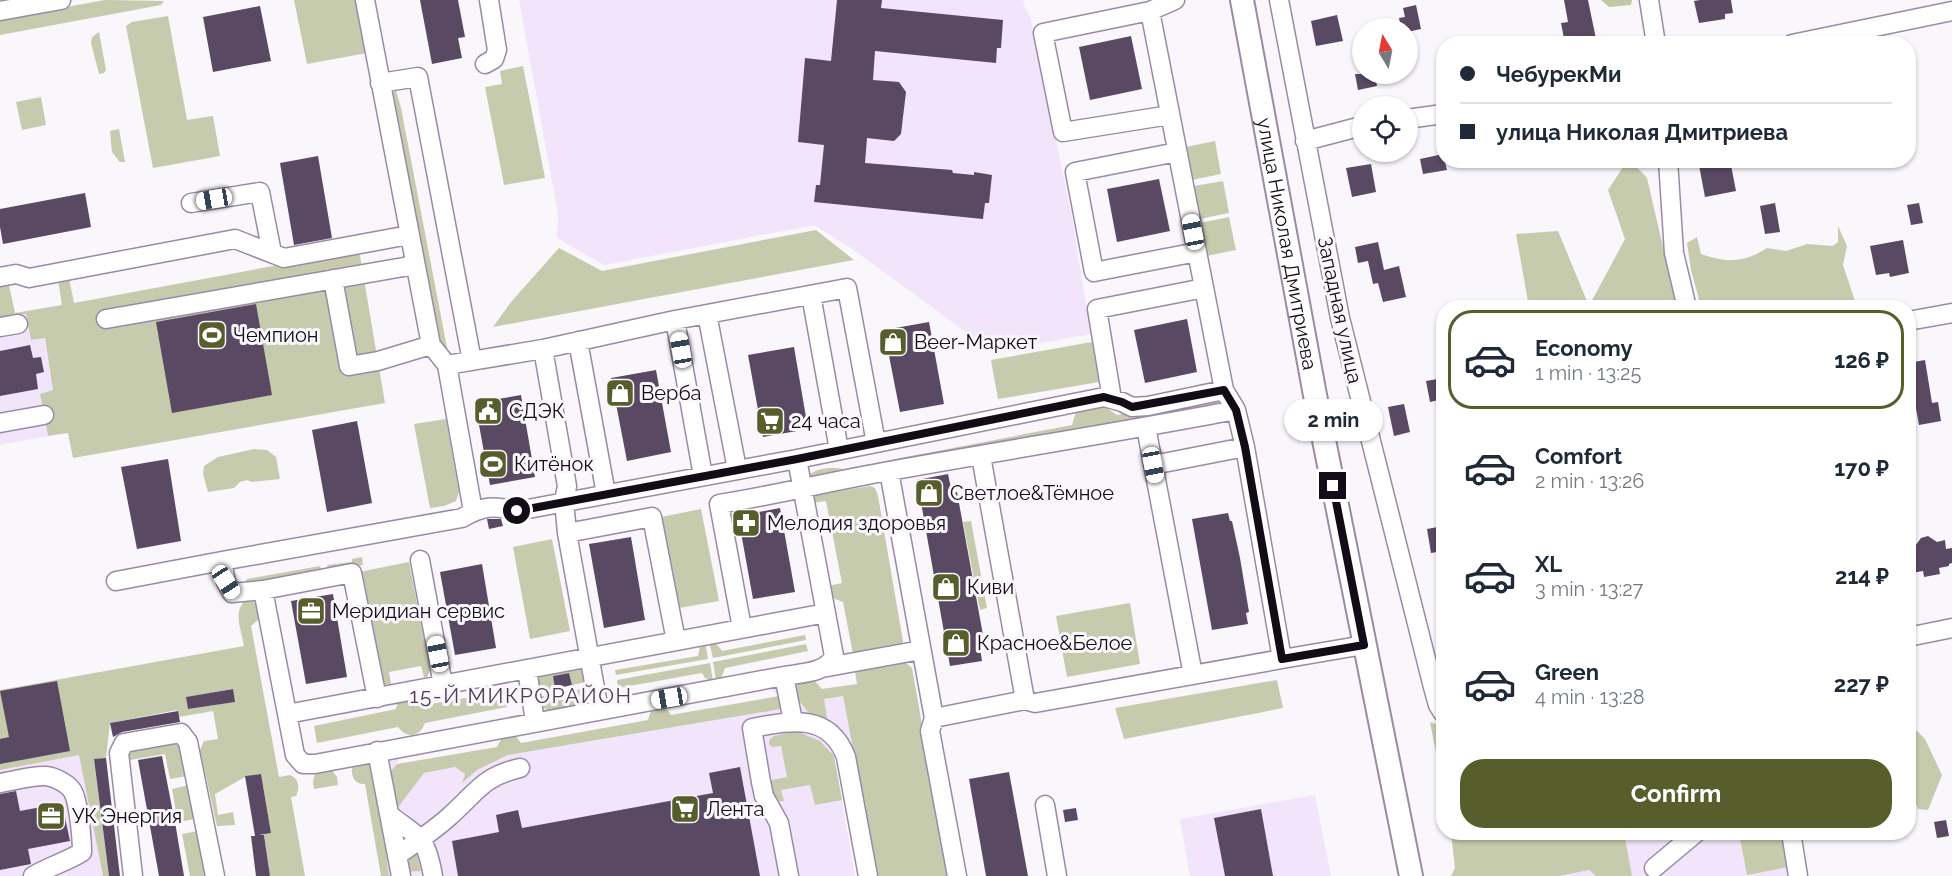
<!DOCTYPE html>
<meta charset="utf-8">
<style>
:root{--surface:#fff;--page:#f2f2f3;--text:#1f2937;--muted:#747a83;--line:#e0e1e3;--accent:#575e2c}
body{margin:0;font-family:Raleway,sans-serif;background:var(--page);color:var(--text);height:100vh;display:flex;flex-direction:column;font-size:22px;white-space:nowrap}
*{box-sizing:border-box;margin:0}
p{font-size:20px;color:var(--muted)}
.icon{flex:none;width:33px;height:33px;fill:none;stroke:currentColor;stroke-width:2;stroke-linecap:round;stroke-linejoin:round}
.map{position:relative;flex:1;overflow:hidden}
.sheet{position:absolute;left:1436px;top:300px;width:480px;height:540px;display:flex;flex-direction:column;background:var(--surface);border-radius:24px;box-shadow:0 2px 4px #0004}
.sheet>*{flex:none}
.hud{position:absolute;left:1436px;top:36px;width:480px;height:132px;border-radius:24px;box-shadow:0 2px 4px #0004;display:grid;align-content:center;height:132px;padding:0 24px;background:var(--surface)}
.needle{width:39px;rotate:350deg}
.tools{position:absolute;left:1352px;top:18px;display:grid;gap:12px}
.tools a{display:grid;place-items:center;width:66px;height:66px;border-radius:50%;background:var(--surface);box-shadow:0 2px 4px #0004;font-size:30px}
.end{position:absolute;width:27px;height:27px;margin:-14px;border:8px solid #120c16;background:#fff;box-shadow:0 0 0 3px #fff}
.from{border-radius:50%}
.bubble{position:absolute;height:42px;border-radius:21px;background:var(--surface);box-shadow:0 2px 4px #0004;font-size:20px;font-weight:700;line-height:42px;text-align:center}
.car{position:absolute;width:18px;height:36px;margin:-18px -9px;border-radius:8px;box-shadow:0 0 4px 2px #0007;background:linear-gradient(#fff 24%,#345 0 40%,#fff 0 76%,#345 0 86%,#fff 0)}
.hud b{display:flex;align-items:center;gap:21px;height:57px;font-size:22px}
.hud b+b{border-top:2px solid var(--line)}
.hud i{width:15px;height:15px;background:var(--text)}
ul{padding:10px 0 0;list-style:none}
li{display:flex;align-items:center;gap:18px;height:99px;margin:0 12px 9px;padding:0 12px;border:3px solid transparent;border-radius:24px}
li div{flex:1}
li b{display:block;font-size:22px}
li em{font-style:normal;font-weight:700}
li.current{border-color:var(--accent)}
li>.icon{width:54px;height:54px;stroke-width:1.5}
.primary-button{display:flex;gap:12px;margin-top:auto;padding:12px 24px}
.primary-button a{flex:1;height:69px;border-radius:24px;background:var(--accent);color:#fff;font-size:24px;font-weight:700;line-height:69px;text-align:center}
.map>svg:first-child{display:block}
</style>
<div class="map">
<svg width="1952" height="876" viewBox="0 0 1952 876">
<rect width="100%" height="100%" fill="#f9f6fc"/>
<path fill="#f2e5fb" d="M 519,0 L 1023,0 L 1025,8 L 1031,19 L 1071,213 L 1091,334 L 1002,350 L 985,346 L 851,248 L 814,225 L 604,265 L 557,238 L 558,214 Z
M 27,314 L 31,340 L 44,338 L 54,391 L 40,394 L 48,436 L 0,445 L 0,319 Z
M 798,684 L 792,694 L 799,704 L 816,717 L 827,717 L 824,699 L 843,696 L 852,743 L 834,756 L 855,876 L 389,876 L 387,862 L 388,836 L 366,761 L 400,755 L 397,764 L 390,772 L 424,773 L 455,767 L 465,774 L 463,782 L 477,770 L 508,755 L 780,709 L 779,696 L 769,689 Z
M 79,754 L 103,876 L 0,876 L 0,770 Z
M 1315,795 L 1331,876 L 1190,876 L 1180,819 Z
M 1531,832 L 1783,833 L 1791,876 L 1479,876 Z"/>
<path fill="#c6cbae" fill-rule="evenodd" d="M 105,0 L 164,1 L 161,5 L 0,35 L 0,19 Z
M 294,0 L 357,0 L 367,53 L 307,64 Z
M 168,16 L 187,120 L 213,116 L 220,156 L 153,168 L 126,26 L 132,22 Z
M 99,32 L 106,70 L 104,73 L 99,74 L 91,43 L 92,37 Z
M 523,66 L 545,178 L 504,185 L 485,87 L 502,84 L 500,71 Z
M 396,90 L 401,108 L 449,358 L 442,352 L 391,95 Z
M 41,97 L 46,125 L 22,130 L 16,102 Z
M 119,129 L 125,162 L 120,162 L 112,152 L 110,131 Z
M 1215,141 L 1221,174 L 1192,180 L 1186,147 Z
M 1627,161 L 1631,161 L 1647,178 L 1677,307 L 1651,307 L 1649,305 L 1647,308 L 1529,307 L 1516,234 L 1558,231 L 1589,306 L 1625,239 L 1608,190 Z
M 1223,181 L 1229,213 L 1199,219 L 1194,186 Z
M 1229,217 L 1236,250 L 1206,256 L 1200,223 Z
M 1838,226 L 1847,246 L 1843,265 L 1857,307 L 1701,307 L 1691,270 L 1687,243 L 1697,237 L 1701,254 C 1726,263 1744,263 1767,248 L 1786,251 L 1807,244 L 1833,246 L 1838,242 Z
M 816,230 L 854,260 L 493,327 L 511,302 L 559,248 L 602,271 Z
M 359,250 L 385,403 L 73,458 L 68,433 L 48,436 L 40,394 L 53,390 L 45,338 L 31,340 L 26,314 L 0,319 L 0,287 L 9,285 L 15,313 L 62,305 L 58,280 L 69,278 L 74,303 Z
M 1092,342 L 1099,382 L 998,399 L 991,360 Z
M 1215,396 L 1221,403 L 808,481 L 808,476 C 817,467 833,467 844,469 L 1072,425 L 1076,412 L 1102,405 L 1117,415 Z
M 446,419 L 459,492 L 456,501 L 444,506 L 430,508 L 414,424 Z
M 254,449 L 267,450 L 276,457 L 280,479 L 252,482 L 247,480 L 240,482 L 234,488 L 208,492 L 203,474 L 204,466 L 218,457 Z
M 870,486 L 875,488 L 878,496 L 903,641 L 900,646 L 853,654 L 843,602 L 830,597 L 828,586 L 842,583 L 826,501 L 812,503 L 816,495 Z
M 701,509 L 719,601 L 679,608 L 661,517 Z
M 971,521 L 987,608 L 980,610 L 963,522 Z
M 552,539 L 570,631 L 530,639 L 513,547 Z
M 362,557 L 363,565 L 328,571 L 327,565 L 352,562 L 352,559 Z
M 409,562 L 430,671 L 427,677 L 424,677 L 421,666 L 389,672 L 391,684 L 382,685 L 359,572 Z
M 320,566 L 322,572 L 243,586 L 247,579 Z
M 252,601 L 258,605 L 260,618 L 251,626 L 279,777 L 290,775 C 299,779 300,787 296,796 L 291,797 L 305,876 L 270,876 L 264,834 L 271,833 L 261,774 L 245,777 L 215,794 L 218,815 L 233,812 L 235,825 L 217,826 L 200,750 L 204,741 L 218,739 L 213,711 L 179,717 L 177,710 L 110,723 L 106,758 L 94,760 L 109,876 L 103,876 L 79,755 L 0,770 L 0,690 L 244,646 C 242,632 233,613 244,602 ZM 232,689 L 234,702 L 188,709 L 187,697 Z
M 1130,603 L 1140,664 L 1067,677 L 1056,616 Z
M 805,635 L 806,640 L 713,658 L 709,641 L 715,642 L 722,651 Z
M 705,642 L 708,659 L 616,675 L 615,670 L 698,656 L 700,646 Z
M 806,644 L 808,651 L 725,668 L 721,678 L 716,680 L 713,662 Z
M 904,661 L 912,668 L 949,876 L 877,876 L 843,696 L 824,699 L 827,717 L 823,720 L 808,712 L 792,693 C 797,684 802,678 813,679 L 822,689 L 857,684 L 855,671 Z
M 710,663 L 713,681 L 705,678 L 702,673 L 618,688 L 617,680 Z
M 580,668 L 587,682 L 572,685 L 569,673 L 553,676 L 555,689 L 537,692 L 536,677 L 541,671 Z
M 1277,680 L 1283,708 L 1124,739 L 1115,708 Z
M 587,688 L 588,697 L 580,706 L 552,711 L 545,709 L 540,705 L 538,697 Z
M 504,691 L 507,707 L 425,723 C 420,737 407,739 398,727 L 317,743 L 314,726 L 396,709 L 398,702 L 403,697 C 412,697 416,698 420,706 Z
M 779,696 L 781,709 L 508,755 L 477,770 L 462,783 L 465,774 L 455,767 L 424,773 L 396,810 L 390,772 L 397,764 L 497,747 L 502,737 L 514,733 L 521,743 L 648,720 L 652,707 C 661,705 666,706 671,715 Z
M 1430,722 L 1443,727 L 1443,788 Z
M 1909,723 L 1925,739 L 1942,775 L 1928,810 L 1918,809 L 1914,798 L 1908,798 Z
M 796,731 L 820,741 L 834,756 L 842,800 L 815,805 L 810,785 L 781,790 L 784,801 L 775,802 L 769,784 L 772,780 L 787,777 L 781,746 L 772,747 L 769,744 L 770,739 L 774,736 Z
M 175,743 L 182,750 L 187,776 L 170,779 L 165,754 L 124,761 L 127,751 Z
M 366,761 L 370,763 L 388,836 L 387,862 L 389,876 L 381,876 L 365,784 C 353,785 349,772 354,762 Z
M 331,769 L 337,777 L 338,785 L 314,789 L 313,781 L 316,771 Z
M 189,785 L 195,819 L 178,822 L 172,789 Z
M 198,831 L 206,876 L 190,876 L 182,834 Z
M 1451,832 L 1624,833 L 1632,876 L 1596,876 L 1589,870 L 1559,876 L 1451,876 L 1455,868 Z
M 1739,833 L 1783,833 L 1789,867 L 1747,875 Z
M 416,852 L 421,871 L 406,872 L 410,856 Z"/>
<path fill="#c2c8a6" d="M 1601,0 L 1632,0 L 1631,5 L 1609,7 Z"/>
<path fill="#594963" d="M 420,0 L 458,0 L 465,37 L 458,38 L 462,58 L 432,64 Z
M 837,0 L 882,0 L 881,8 L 1003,20 L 1001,48 L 997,48 L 996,63 L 875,51 L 873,80 L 899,82 L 906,92 L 901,134 L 894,141 L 867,138 L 865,163 L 952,170 L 953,173 L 974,175 L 974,172 L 992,175 L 989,203 L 985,203 L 983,219 L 814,202 L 816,185 L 820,185 L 824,145 L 798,142 L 805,58 L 831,61 Z
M 1564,0 L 1588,0 L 1596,39 L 1565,44 L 1561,23 L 1568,22 Z
M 1700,0 L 1731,0 L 1733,13 L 1725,14 L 1725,19 L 1699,23 L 1694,1 Z
M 1416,5 L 1421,29 L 1407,32 L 1407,28 L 1401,28 L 1399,18 L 1405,17 L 1403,8 Z
M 260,6 L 271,61 L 213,72 L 203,17 Z
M 1337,15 L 1343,41 L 1316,46 L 1311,21 Z
M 1131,36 L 1142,89 L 1090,100 L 1079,47 Z
M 1355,74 L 1375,74 L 1377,86 L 1358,90 Z
M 1443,154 L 1447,170 L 1423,174 L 1420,159 Z
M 318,156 L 332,238 L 294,245 L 280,163 Z
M 1698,160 L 1730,160 L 1736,191 L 1705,197 Z
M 1371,164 L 1376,192 L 1352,197 L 1346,168 Z
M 1159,179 L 1170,231 L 1117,242 L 1107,189 Z
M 85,193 L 91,227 L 3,244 L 0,227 L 0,209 Z
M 1775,203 L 1780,232 L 1765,234 L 1760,206 Z
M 1919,203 L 1923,223 L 1911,225 L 1907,205 Z
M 1903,240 L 1909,273 L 1890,277 L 1889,273 L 1876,275 L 1870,246 Z
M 1378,242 L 1384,270 L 1399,266 L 1406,297 L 1383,302 L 1378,283 L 1373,284 L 1368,261 L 1358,263 L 1355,247 Z
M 256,304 L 272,395 L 172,413 L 156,322 Z
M 1187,319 L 1197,372 L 1145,383 L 1134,330 Z
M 929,322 L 944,404 L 900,412 L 884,330 Z
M 30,345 L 33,358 L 41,357 L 44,372 L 36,374 L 38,389 L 0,396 L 0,351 Z
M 794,347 L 808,429 L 763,437 L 748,355 Z
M 1925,360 L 1932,403 L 1938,402 L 1941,421 L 1919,425 L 1913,392 L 1908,393 L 1908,363 Z
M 656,370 L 671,452 L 627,461 L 611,378 Z
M 1443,378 L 1443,399 L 1430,402 L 1426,381 Z
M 521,395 L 535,477 L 490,485 L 475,403 Z
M 1404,404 L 1410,432 L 1394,436 L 1388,407 Z
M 357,421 L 372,503 L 327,512 L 312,430 Z
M 168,459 L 181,541 L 137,549 L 121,467 Z
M 948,474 L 952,493 L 957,492 L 985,646 L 980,647 L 982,661 L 950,666 L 917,480 Z
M 780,508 L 795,592 L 753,599 L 738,516 Z
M 1228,513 L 1230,521 L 1232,521 L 1240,558 L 1249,612 L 1246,613 L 1248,624 L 1212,630 L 1192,519 Z
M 487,519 L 501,519 L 503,526 L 489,529 Z
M 1443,526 L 1443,551 L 1431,553 L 1427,529 Z
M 1928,536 L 1937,542 L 1945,540 L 1946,549 L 1952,548 L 1952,563 L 1949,564 L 1949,566 L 1939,568 L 1940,574 L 1924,577 L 1923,571 L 1912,573 L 1908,547 L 1915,546 L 1921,538 Z
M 631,537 L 645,620 L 604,628 L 589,544 Z
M 482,564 L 496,648 L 455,655 L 440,572 Z
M 333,594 L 347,677 L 306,684 L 291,601 Z
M 569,673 L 572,685 L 555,689 L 553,676 Z
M 57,681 L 70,751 L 0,764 L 0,739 L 9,737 L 0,691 Z
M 233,689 L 235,702 L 188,709 L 186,697 Z
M 178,711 L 180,722 L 122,732 L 113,737 L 110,723 Z
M 162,756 L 176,828 L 184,876 L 159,876 L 138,760 Z
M 106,758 L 120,876 L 109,876 L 94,759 Z
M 740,767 L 760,876 L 458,876 L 452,841 L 499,832 L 496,815 L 518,810 L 522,828 L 713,793 L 709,773 Z
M 1009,772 L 1028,876 L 986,876 L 969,779 Z
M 261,774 L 271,833 L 259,835 L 264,835 L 270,876 L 256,876 L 251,836 L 255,836 L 245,776 Z
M 16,791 L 20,811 L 62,803 L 70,841 L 28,849 L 31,864 L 0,870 L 0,794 Z
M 1076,808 L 1078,820 L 1065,822 L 1063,810 Z
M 1261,809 L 1273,876 L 1225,876 L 1214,818 Z
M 1946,820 L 1949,836 L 1937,838 L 1934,822 Z"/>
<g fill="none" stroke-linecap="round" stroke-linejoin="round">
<g stroke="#9b8aa6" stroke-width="21">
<path id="minor" d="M 365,0 L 431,345 L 447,365 L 473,511
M 1279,0 L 1340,318 L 1433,687 L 1438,705 L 1443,713
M 1649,0 L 1656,44
M 0,11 L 61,0
M 1792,44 L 1952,11
M 485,64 L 494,59 L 497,50 L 489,0
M 380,83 L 418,77 L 472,361
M 1170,115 L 1063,132 L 1043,33 L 1150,11 L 1175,0
M 1407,119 L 1443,114
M 1305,141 L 1362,126
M 1177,152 L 1075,172 L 1094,272 L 1197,252
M 1668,160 L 1674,253 L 1687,308
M 191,203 L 260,192 L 272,253
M 0,277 L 16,274 L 29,278 L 235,239 L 284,258 L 409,235
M 333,279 L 349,366 L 378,361 L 431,345
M 811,295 L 839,450
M 707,314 L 737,469
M 106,319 L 415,265
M 675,320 L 703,476
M 1908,321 L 1952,313
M 0,327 L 18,324
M 578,341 L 606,494
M 543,349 L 567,486 L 564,501 L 567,533 L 599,710
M 447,365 L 543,349 L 675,320 L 847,288 L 876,443
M 1112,399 L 1097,309 L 1204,288
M 0,423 L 44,415
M 1146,427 L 1193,675
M 797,459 L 1104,397 L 1122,402 L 1132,407 L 1148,406 L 1224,390
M 1153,465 L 1245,447
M 889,471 L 934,718 L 1025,700 L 981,456
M 567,533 L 652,517 L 676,641
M 420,560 L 443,685
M 222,561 L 462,518 C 482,506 494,505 517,511 L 797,459 L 834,656 C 827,673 801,673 784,676 L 315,764 L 303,764 L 295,755 L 263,590
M 116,581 L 222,561 L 226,582 L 232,593 L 263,590 L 352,573 L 377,698
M 742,628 L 719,504 C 776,495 832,481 889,471 C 1005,450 1121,432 1236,410
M 1908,637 L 1952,628
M 1282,659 L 1364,645
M 822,668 L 921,650
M 527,669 L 535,722
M 784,676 L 793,721
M 1025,700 L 1035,703 L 1282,659 L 1245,447 L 1236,410 L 1224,390 L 1150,11
M 287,714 L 826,613
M 934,718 L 930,731 L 957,876
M 377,751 L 401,876
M 0,783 C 15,781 31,775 46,776 C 55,777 69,784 73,792 C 79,803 82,840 82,852 C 66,862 50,866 33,876
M 1045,805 L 1057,876
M 391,816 C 421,839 426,837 433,876
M 1791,832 L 1798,876
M 398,855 C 416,842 435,830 451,815 C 478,791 482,777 520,768
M 1654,868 L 1697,832
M 133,876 L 119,753 L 124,743 L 181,733 L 188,742 L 215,876
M 789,876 L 779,823 L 764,796 L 761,782 L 752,728 C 790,721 829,712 846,757 L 868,876"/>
</g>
<g stroke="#9b8aa6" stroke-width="26">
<g id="major">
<path id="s1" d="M 1242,0 L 1315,395 L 1411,876"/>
</g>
</g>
<use href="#minor" stroke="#fff" stroke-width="18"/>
<use href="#major" stroke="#fff" stroke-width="22"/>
</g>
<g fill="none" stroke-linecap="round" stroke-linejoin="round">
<path stroke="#120c16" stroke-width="8" d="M 517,511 L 797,459 L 1104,397 L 1122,402 L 1132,407 L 1224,390 L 1236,410 L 1245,447 L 1282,659 L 1364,645 L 1333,486"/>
</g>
<defs>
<g id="stadium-square" transform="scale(1.5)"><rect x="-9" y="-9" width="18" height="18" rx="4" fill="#575e2c" stroke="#f9f6fc"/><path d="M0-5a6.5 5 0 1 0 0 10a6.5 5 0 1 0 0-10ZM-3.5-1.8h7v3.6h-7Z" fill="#fff"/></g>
<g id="shop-square" transform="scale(1.5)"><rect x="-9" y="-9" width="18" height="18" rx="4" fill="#575e2c" stroke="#f9f6fc"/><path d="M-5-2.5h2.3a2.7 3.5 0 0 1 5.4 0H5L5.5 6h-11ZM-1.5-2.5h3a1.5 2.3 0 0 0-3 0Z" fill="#fff"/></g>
<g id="civic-square" transform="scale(1.5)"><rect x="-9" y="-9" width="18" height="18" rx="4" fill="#575e2c" stroke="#f9f6fc"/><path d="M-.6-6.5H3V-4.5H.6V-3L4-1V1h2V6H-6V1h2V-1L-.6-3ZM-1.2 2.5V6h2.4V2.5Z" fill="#fff"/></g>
<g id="supermarket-square" transform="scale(1.5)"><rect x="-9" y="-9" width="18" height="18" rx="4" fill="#575e2c" stroke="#f9f6fc"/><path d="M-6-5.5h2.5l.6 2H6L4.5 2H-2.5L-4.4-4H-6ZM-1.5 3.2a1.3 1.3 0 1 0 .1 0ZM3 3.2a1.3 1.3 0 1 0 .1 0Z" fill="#fff"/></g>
<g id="pharmacy-square" transform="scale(1.5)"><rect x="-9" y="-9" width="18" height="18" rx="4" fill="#575e2c" stroke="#f9f6fc"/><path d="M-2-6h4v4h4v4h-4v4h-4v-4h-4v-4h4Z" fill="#fff"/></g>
<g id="office-square" transform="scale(1.5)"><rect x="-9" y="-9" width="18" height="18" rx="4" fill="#575e2c" stroke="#f9f6fc"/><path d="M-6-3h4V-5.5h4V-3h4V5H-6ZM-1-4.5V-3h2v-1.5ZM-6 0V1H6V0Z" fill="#fff"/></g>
</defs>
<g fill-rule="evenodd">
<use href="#stadium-square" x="212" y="335"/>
<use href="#shop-square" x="893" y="342"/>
<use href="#shop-square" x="620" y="393"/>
<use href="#civic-square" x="488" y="411"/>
<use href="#supermarket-square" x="770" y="421"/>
<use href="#stadium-square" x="493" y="464"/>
<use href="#shop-square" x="929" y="493"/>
<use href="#pharmacy-square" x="746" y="523"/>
<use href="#shop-square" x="946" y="587"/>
<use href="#office-square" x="311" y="611"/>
<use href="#shop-square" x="956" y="643"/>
<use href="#supermarket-square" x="685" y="809"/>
<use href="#office-square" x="51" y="816"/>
</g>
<g text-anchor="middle" stroke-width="6" stroke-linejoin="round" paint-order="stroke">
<g font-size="20" fill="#120c16" stroke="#f9f6fc">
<text dy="7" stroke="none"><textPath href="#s1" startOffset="248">улица Николая Дмитриева</textPath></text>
<text transform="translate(1340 310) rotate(78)" y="7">Западная улица</text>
</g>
<g font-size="20" fill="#120c16" stroke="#f9f6fc" text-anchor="start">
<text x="233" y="342">Чемпион</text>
<text x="914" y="349">Beer-Маркет</text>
<text x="641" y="400">Верба</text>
<text x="509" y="418">СДЭК</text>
<text x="791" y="428">24 часа</text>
<text x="514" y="471">Китёнок</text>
<text x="950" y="500">Светлое&amp;Тёмное</text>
<text x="767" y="530">Мелодия здоровья</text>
<text x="967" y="594">Киви</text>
<text x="332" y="618">Меридиан сервис</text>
<text x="977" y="650">Красное&amp;Белое</text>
<text x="706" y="816">Лента</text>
<text x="72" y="823">УК Энергия</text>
</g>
<g font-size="21" letter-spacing="1.5" fill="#4d3e56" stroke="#f9f6fc">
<text x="521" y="703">15-Й МИКРОРАЙОН</text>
</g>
</g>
</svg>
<div class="tools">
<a><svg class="needle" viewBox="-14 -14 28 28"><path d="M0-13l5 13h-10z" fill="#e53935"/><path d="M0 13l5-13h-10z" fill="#747a83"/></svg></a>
<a><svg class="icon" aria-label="locate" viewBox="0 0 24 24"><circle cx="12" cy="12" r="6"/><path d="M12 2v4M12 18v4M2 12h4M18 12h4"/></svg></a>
</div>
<i class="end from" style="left:517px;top:511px"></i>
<i class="end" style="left:1333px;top:486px"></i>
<div class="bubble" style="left:1284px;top:399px;width:99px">2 min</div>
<i class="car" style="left:214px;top:199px;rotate:260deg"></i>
<i class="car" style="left:1193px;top:232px;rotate:349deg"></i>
<i class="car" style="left:681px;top:350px;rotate:350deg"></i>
<i class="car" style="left:1153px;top:465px;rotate:169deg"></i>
<i class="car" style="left:226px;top:582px;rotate:147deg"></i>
<i class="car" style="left:438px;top:654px;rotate:349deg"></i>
<i class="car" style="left:669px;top:698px;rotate:260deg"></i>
<div class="hud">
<b><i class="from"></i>ЧебурекМи</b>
<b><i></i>улица Николая Дмитриева</b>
</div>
<section class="sheet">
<ul>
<li class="current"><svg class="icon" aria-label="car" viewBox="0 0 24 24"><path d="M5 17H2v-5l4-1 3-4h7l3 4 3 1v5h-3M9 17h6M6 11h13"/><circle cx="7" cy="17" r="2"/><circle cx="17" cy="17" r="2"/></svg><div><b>Economy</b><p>1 min · 13:25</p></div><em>126 ₽</em></li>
<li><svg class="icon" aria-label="car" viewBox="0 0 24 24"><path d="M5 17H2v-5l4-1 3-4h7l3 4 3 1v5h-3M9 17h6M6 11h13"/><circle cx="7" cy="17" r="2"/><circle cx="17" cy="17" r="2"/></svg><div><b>Comfort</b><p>2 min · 13:26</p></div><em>170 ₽</em></li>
<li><svg class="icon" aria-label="car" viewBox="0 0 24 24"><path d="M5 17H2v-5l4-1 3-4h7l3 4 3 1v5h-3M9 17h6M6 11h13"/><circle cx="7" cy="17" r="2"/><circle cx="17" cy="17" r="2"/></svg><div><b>XL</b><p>3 min · 13:27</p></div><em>214 ₽</em></li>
<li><svg class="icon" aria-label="car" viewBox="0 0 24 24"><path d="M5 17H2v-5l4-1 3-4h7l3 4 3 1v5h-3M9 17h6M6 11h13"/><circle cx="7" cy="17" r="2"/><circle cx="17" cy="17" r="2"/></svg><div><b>Green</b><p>4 min · 13:28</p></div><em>227 ₽</em></li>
</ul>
<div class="primary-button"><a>Confirm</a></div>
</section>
</div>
